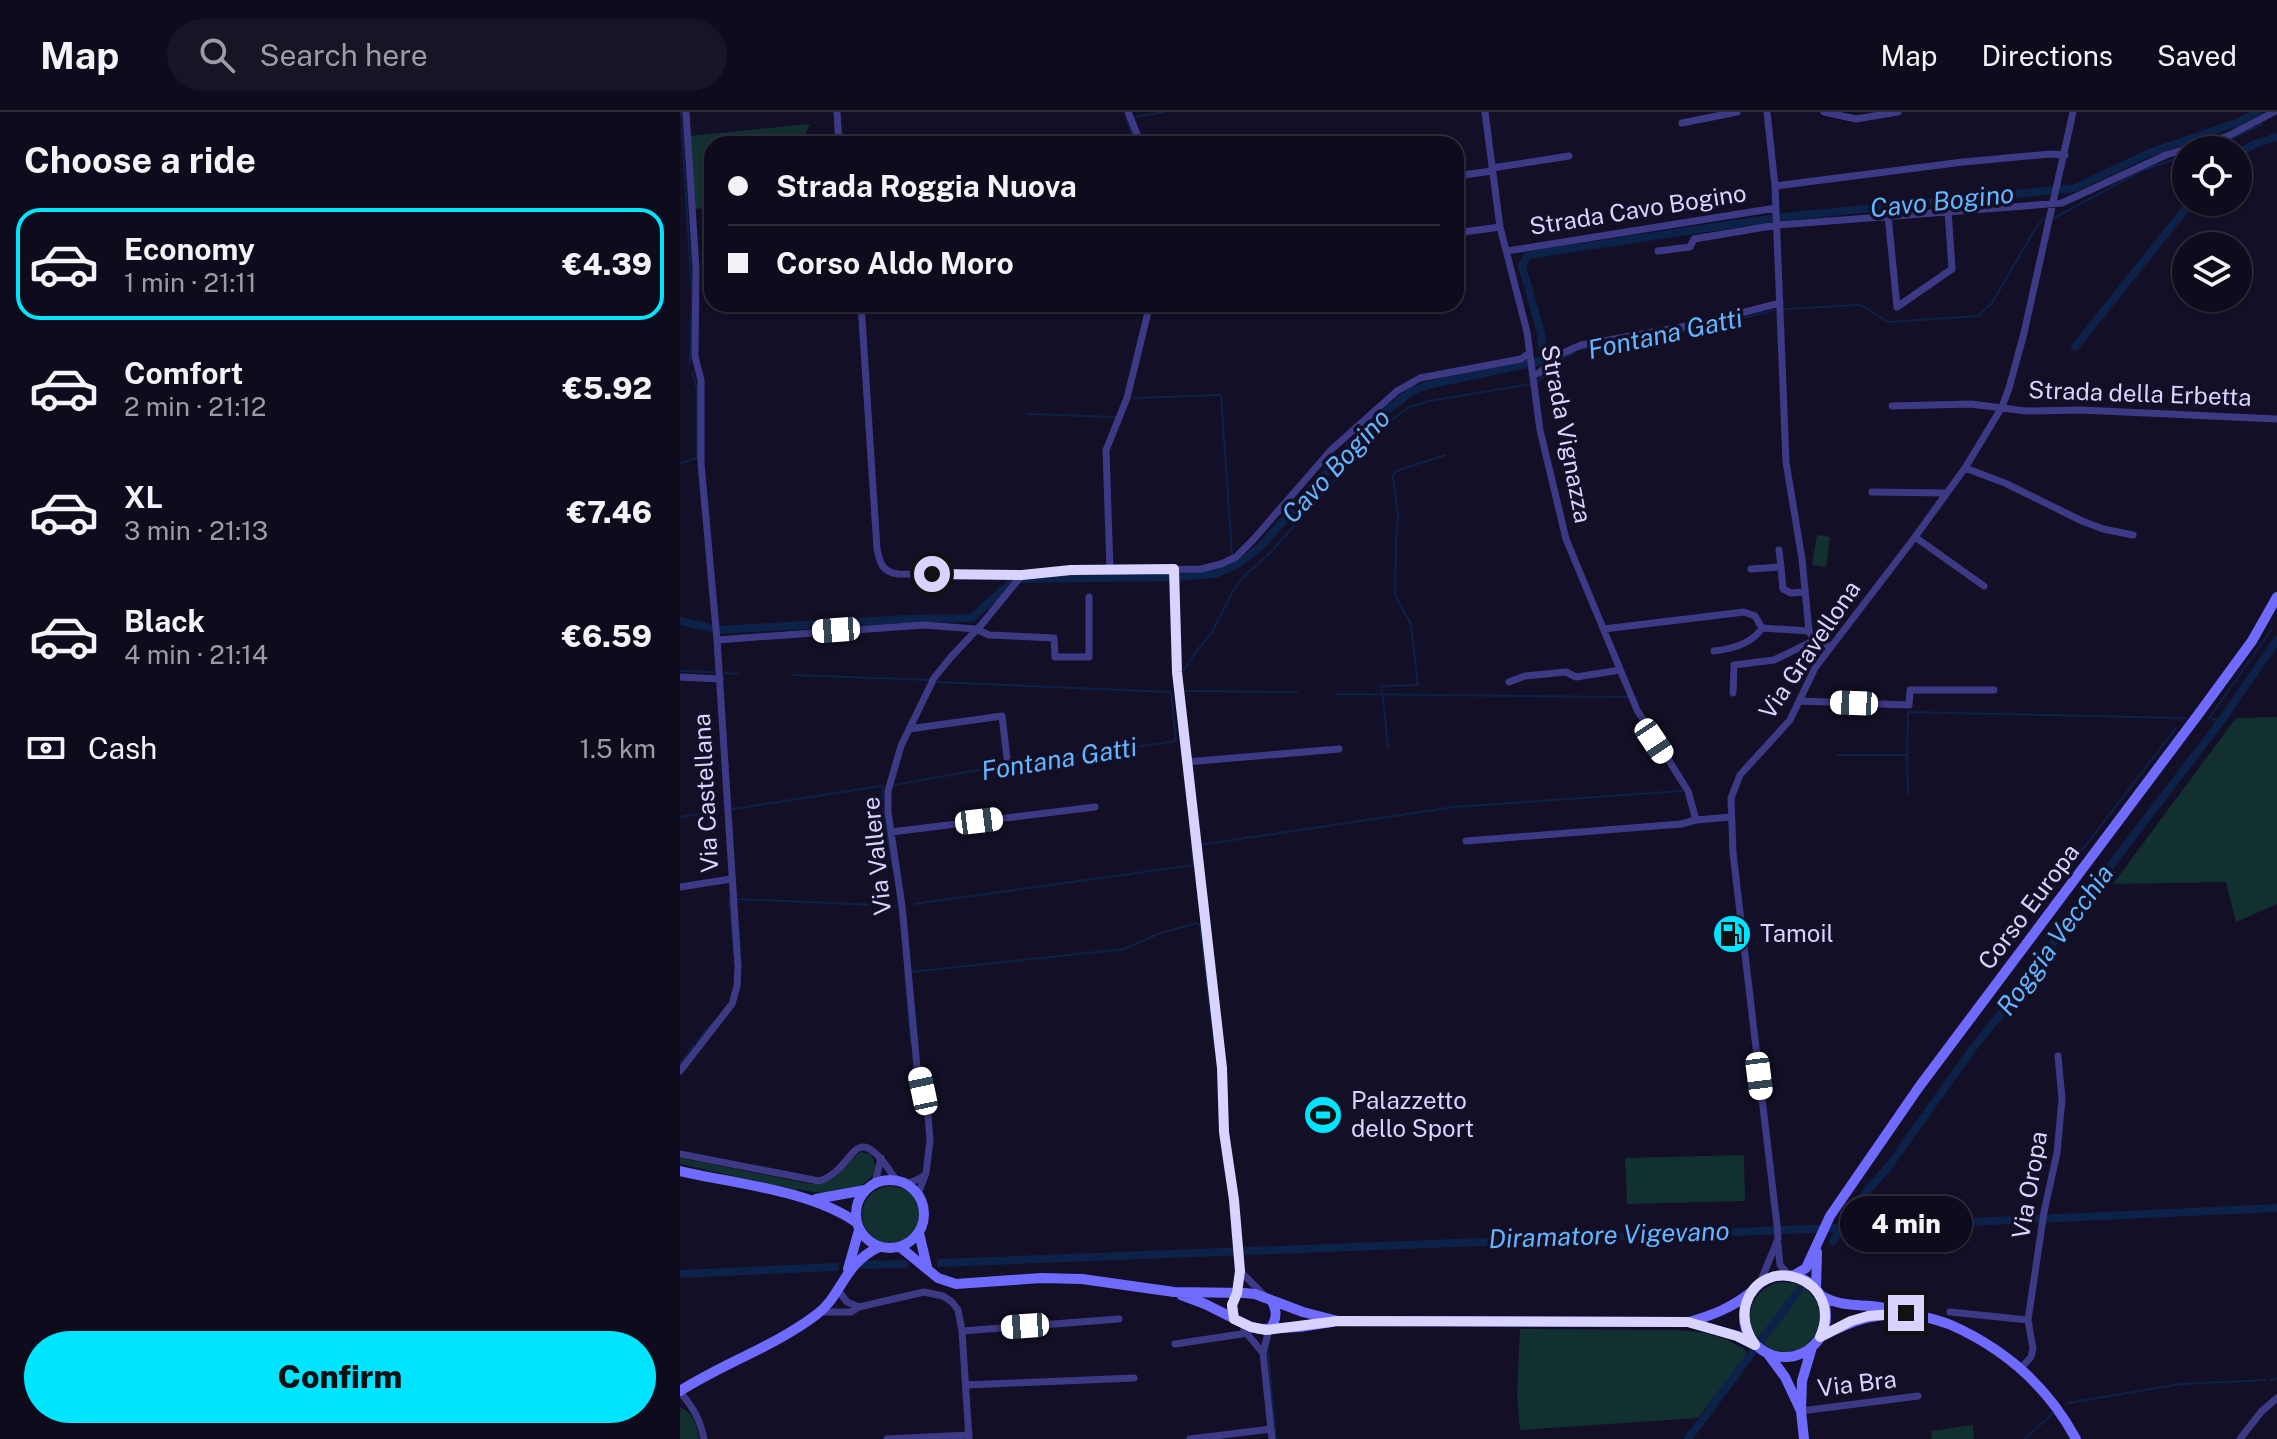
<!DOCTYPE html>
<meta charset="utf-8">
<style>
:root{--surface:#0e0b1c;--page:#171425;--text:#f1f3f6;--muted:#9b9ba3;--line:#2e2b3b;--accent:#00e5ff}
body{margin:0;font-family:"Public Sans",sans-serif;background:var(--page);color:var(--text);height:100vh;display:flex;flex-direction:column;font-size:30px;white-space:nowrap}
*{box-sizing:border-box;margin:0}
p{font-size:26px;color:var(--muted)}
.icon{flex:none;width:44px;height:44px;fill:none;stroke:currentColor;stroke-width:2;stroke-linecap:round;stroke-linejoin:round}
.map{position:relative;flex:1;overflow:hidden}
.details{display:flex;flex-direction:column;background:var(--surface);width:680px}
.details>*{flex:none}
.banner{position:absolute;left:24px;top:24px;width:760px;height:176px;border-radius:24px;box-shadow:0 2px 6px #0004,0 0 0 2px var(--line);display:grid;align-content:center;height:176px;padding:0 24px;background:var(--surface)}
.tools{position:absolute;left:1492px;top:24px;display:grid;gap:16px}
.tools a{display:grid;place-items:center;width:80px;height:80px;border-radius:50%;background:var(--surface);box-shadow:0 2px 6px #0004,0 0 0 2px var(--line);font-size:40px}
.end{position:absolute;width:36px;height:36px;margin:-18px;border:10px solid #d9d4ff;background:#111;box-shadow:0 0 0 4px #111}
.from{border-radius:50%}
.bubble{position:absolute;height:56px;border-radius:28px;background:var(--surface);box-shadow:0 2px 6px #0004,0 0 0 2px var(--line);font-size:26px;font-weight:800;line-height:56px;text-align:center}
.car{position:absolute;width:24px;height:48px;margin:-24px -12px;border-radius:10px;box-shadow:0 0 6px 2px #0007;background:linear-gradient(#fff 24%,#345 0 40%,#fff 0 76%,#345 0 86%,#fff 0)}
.banner b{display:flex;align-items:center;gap:28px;height:76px;font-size:30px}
.banner b+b{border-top:2px solid var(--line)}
.banner i{width:20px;height:20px;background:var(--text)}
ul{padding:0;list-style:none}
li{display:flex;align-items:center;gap:24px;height:112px;margin:0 16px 12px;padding:0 8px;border:4px solid transparent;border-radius:24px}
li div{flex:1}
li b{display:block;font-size:30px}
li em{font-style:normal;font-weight:800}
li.on{border-color:var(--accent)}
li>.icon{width:72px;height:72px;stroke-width:1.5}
h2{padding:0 24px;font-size:36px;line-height:96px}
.pay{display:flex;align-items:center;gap:20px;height:88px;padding:0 24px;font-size:30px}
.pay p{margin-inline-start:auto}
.button{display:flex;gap:16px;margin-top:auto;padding:16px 24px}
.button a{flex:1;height:92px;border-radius:48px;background:var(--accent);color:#111;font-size:32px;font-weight:800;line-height:92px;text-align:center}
header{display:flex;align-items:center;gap:48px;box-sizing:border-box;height:112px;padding:0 40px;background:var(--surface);border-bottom:2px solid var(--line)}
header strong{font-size:38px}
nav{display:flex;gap:44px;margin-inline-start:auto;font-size:28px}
.search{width:560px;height:72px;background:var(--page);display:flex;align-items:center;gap:20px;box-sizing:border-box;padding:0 28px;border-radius:44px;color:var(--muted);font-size:30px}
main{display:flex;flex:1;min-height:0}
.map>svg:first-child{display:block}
</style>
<header>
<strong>Map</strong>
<div class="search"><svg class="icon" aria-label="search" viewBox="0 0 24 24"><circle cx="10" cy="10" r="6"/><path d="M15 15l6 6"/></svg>Search here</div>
<nav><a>Map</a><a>Directions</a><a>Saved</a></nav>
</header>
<main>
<section class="details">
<h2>Choose a ride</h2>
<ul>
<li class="on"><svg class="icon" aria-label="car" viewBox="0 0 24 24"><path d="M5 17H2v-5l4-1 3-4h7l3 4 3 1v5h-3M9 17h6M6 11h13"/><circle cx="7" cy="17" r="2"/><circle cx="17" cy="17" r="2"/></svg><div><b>Economy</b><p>1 min · 21:11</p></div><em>€4.39</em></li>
<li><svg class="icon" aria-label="car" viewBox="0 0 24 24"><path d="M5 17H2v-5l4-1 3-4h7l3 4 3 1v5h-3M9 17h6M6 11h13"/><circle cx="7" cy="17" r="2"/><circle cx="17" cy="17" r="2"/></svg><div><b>Comfort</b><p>2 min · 21:12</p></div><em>€5.92</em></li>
<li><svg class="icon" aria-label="car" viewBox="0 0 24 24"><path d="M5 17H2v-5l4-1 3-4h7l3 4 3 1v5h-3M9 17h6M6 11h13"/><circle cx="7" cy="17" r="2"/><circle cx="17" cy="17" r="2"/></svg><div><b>XL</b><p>3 min · 21:13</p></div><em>€7.46</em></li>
<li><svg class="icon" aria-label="car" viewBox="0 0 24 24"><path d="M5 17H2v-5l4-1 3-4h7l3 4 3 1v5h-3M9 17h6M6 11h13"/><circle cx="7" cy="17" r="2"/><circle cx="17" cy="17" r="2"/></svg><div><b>Black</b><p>4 min · 21:14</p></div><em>€6.59</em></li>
</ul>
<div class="pay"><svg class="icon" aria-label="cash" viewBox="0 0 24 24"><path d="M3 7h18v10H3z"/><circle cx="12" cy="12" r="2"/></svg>Cash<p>1.5 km</p></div>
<div class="button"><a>Confirm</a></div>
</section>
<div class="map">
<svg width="1597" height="1327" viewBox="0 0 1597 1327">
<rect width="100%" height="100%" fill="#130f26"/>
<path fill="#12302f" d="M 130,12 L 120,32 L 32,32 L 32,95 L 15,97 L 10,24 Z
M 1137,423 L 1150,425 L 1146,455 L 1132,453 Z
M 1597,605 L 1597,792 L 1556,810 L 1546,770 L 1433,772 L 1556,606 Z
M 181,1040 L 190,1042 C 209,1067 171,1080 150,1081 C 140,1082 129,1079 118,1077 L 117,1078 L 0,1052 L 0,1046 L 131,1072 C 162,1072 159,1054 181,1040 Z
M 1064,1043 L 1065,1089 L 947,1092 L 945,1046 Z
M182 1103a29 29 0 1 1 58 0a29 29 0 1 1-58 0Z
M1070 1205a35 35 0 1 1 70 0a35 35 0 1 1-70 0Z
M 840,1217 L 999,1218 L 1025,1221 L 1048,1228 L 1064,1237 L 1067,1242 L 1018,1306 L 840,1318 L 837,1283 Z
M 0,1295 C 14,1301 16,1313 19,1327 L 0,1327 Z
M 1293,1313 L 1294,1327 L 1252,1327 L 1251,1319 Z"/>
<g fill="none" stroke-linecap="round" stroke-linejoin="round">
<path stroke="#0c2248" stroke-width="2" d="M 1,0 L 12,185 L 10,251
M 446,5 L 455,32
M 453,5 L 485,0
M 1519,38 L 1551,27 L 1582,12
M 1374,106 L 1461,59 L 1506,43
M 1106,197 L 1178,193 L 1183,194 L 1208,210 L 1298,204 L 1312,191 L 1355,117 L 1362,108 L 1368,107
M 901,237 L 1029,215 L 1095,198
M 857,270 L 881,248 L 895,240
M 454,286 L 541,283 L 552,441
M 347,302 L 436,305
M 0,351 L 17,346 L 17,277 L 12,260
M 0,559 L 33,560
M 45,561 L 58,562
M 501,562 L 515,541 L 532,520 L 553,479 L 568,460 L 587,444 L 703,314 L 729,295 L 749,289 L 850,272
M 114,563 L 249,568
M 502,579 L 617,580
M 702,581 L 701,574 L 738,573 L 731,512 L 715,483 L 716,430 L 718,403 L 713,364 L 716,359 L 765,343
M 657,582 L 947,585
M 703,585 L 708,636
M 1541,609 L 1529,606 L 1592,517
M 1158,643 L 1227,643 L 1228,600 L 1506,606
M 1227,644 L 1228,682
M 214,673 L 310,656 L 496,629 L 491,580 L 257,570
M 203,674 L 202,694 L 213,757
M 53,697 L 201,674
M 0,705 L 39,699
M 519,733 L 774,695 L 1002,679
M 1367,784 L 1496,616
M 49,786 L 54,841
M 57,787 L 218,794
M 234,792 L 514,753 L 511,734
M 231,860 L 444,837 L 478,822 L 517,811 L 520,814 L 535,937
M 225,861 L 231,931
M 17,930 L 34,909
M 0,952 L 14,933
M 236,965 L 238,979
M 588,1240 L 596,1327
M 1591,1268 L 1597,1266
M 1388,1291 L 1501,1272 L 1586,1268
M 1345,1327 L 1373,1301"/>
<path stroke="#0c2248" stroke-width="8" d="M 1558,42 L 1574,32 L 1597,25
M 1395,235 L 1511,90
M 0,509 L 39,518 L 227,507 L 292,506 L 335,467 L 498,465 L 535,462 L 560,451 L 580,435 L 692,310 L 732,279 L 748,273 L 861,249 L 863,245 L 861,221 L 842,154 L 848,143 L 1102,105 L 1395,76 L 1469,41 L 1559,10 L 1577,0
M 1153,1129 L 1188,1078 L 1209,1054 L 1296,932 L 1351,865 L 1380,820 L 1541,609 L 1597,528
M 261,1151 L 1158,1116 L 1597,1096
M 184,1153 L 224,1152
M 0,1162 L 155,1155
M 1008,1327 L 1119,1178"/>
<path stroke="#3d3a85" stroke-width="7" d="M 157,0 L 159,32
M 448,0 L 461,32
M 805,0 L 820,115 L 847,220 L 860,318 L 886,427 L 957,598 L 1008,679 L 1016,708
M 1087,0 L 1095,74 L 1106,350 L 1122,447 L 1129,519 L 1131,523 L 1150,535
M 1144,0 L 1176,7 L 1218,0
M 1002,11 L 1057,0
M 812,56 L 889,44
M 776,64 L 812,59
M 1095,74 L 1283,50 L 1371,42 L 1385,43
M 1208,103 L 1217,195 L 1272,157 L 1268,98
M 776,121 L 820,115
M 827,139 L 1096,96
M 978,139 L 1010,135 L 1014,127 L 1097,113 L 1382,91 L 1486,43 L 1548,24 L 1594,0
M 181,192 L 197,437 C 200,451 202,460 218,462 L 342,463 L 391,458 L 521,457 L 541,452 L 556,445 L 573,428 L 652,337 L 717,279 L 740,266 L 841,247 L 849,241
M 853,263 L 859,261 L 881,242 L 901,233 L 1023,211 L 1100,191
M 1212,294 L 1291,292 L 1346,299 L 1401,298 L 1597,307
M 1285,356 L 1325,371 L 1402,409 L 1423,417 L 1453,423
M 1192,380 L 1267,381
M 1235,425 L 1304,474
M 1099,438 L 1101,455
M 430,457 L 426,338 L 447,286 L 470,192
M 494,457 L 497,560 L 542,956 L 544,1020 L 554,1088 L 560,1159 L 557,1181
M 1071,457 L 1101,455 L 1103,477 L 1111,481 L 1125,480
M 924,517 L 1064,500 L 1075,504 L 1082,516 L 1129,519
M 37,528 L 244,513 L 296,517 L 309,523 L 374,526 L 375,545 L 409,545 L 409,485
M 1034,539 C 1052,537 1072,532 1082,516
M 0,565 L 40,567
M 829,570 L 845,564 L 886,560 L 896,565 L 940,558
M 1053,581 L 1054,553 L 1094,548 L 1137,527
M 1119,589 L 1229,593 L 1230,578 L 1314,578
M 229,617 L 322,604 L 327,646
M 506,650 L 659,637
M 211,720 L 415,695
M 786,729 L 1001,712 L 1016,708 L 1051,705
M 0,775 L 51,767
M 0,959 L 52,892 L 57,874 L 58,855 L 37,528 L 21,351 L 21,268 L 15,245 L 16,157 L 6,0
M 0,1042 L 139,1069 C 177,1058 172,999 216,1068
M 195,1071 L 201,1046
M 226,1072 L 239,1067 L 245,1063
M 238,1082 L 246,1061 L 250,1028 L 248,1003 L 237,955 L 222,794 L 208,700 L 208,679 L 221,634 L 254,566 L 271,545 L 302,512 L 342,463
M 1098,1133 L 1100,1153 L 1110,1164
M 560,1159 L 584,1183
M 1079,1173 L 1098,1127 L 1097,1113 L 1053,741 L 1051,686 L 1060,663 L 1110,608 L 1135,556 L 1235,425 L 1285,356 L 1322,295 L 1329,276 L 1344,221 L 1393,0
M 157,1177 L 167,1190 L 179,1195
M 140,1200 L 171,1200 L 179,1195 L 244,1180 L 263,1184 L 272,1190 L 278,1198 L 282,1219 L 289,1327
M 1270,1200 L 1348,1208
M 564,1218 L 583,1241
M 589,1218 L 583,1241 L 592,1327
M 282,1219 L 439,1207
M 495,1232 L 568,1221
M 1340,1257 L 1351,1245 L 1353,1237 L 1348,1208 L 1364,1100 L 1377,1041 L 1382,987 L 1378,944
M 286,1273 L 454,1266
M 0,1280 C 13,1295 20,1307 24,1327
M 1121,1299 L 1238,1284
M 207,1327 L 289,1323
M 510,1327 L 591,1317
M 1560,1327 L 1581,1300 L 1597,1286"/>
<path stroke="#6f6bff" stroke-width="10" d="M 0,1059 C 56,1072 129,1078 176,1110
M176 1102a34 34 0 1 1 68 0a34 34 0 1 1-68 0Z
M 136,1087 L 185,1078
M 239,1121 L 247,1155
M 220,1135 L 258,1166 L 276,1172 L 361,1166 L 402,1167 L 494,1180 L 564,1181 L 575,1182 L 623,1200 L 658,1209 L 1008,1210 L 1057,1224 L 1075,1233
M 168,1157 L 179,1118
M1064 1204a41 41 0 1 1 82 0a41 41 0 1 1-82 0Z
M 1113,1164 L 1126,1156 L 1150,1104 L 1239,975 L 1520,600 L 1572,529 L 1597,485
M 1136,1178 L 1137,1140
M 501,1183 L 525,1192 L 571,1215 L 580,1217 L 620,1215 L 652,1210
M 1140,1183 C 1166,1198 1184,1190 1211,1197 C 1231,1202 1252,1205 1271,1213 C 1325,1237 1368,1275 1396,1327
M 554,1207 L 552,1193 L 557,1181
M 1009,1210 C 1033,1203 1051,1196 1070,1181
M 589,1218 C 597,1208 598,1199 591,1188
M 1140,1225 C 1170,1210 1183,1204 1217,1202
M 1088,1242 L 1105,1265 L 1120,1297
M 0,1279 C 44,1251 95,1234 136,1203 C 163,1183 162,1153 199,1135
M 1124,1327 L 1121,1299 L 1122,1269 L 1132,1235"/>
</g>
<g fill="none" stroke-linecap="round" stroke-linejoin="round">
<path stroke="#d9d4ff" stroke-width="10" d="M 252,462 L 342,463 L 391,458 L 494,457 L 497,560 L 542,956 L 544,1020 L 554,1088 L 560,1159 L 557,1181 L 552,1193 L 554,1207 L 571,1215 L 586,1218 L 658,1209 L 1008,1210 L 1057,1224 L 1075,1233 C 1066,1220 1062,1207 1066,1192 C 1082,1139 1166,1166 1140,1225 L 1171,1209 L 1188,1204 L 1226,1201"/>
</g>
<defs>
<g id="fuel-disc" transform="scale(2)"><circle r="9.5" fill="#00e5ff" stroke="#130f26"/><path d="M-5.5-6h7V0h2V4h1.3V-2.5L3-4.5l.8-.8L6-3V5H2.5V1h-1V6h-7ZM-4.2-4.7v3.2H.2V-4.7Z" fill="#111"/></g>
<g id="stadium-disc" transform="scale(2)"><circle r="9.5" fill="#00e5ff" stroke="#130f26"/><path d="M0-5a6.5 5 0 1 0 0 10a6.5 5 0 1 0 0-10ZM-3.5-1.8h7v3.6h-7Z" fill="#111"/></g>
</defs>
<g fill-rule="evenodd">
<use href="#fuel-disc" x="1052" y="822"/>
<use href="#stadium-disc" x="643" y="1003"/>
</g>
<g text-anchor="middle" stroke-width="7" stroke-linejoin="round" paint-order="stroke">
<g font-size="24" fill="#d9d4ff" stroke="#130f26">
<text transform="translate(958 98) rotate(-9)" y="8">Strada Cavo Bogino</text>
<text transform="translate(1460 282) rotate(2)" y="8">Strada della Erbetta</text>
<text transform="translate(886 322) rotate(79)" y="8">Strada Vignazza</text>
<text transform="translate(1130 538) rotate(-56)" y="8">Via Gravellona</text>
<text transform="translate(26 681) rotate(-93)" y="8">Via Castellana</text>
<text transform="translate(197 744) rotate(-96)" y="8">Via Vallere</text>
<text transform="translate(1349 795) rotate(-53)" y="8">Corso Europa</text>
<text transform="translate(1350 1073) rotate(-80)" y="8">Via Oropa</text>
<text transform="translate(1177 1272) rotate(-7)" y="8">Via Bra</text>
</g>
<g font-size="24" fill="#d9d4ff" stroke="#130f26" text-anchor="start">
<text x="1080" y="830">Tamoil</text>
<text x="671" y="997">Palazzetto<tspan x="671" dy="28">dello Sport</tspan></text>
</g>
<g font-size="26" font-style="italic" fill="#62b6ff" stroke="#130f26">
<text transform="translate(1262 89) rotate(-6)" y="9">Cavo Bogino</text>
<text transform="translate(985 222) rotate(-12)" y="9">Fontana Gatti</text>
<text transform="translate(656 354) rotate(-47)" y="9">Cavo Bogino</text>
<text transform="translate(379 647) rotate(-9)" y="9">Fontana Gatti</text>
<text transform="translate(1375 828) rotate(-54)" y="9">Roggia Vecchia</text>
<text transform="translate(929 1123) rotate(-2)" y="9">Diramatore Vigevano</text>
</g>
</g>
</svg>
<div class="tools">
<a><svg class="icon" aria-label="locate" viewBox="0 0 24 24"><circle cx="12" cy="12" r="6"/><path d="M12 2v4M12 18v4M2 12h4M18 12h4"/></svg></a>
<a><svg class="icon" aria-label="layers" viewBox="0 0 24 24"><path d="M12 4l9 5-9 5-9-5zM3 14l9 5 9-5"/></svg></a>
</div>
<i class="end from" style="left:252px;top:462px"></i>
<i class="end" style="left:1226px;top:1201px"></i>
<div class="bubble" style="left:1160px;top:1084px;width:132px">4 min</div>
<i class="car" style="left:156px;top:518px;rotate:266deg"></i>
<i class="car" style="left:1174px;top:591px;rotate:272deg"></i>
<i class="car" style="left:974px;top:629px;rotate:146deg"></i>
<i class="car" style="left:299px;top:709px;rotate:83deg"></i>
<i class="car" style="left:1079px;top:964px;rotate:173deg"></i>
<i class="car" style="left:243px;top:979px;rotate:348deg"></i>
<i class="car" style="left:345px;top:1214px;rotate:266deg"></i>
<div class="banner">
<b><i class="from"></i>Strada Roggia Nuova</b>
<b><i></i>Corso Aldo Moro</b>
</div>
</div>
</main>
